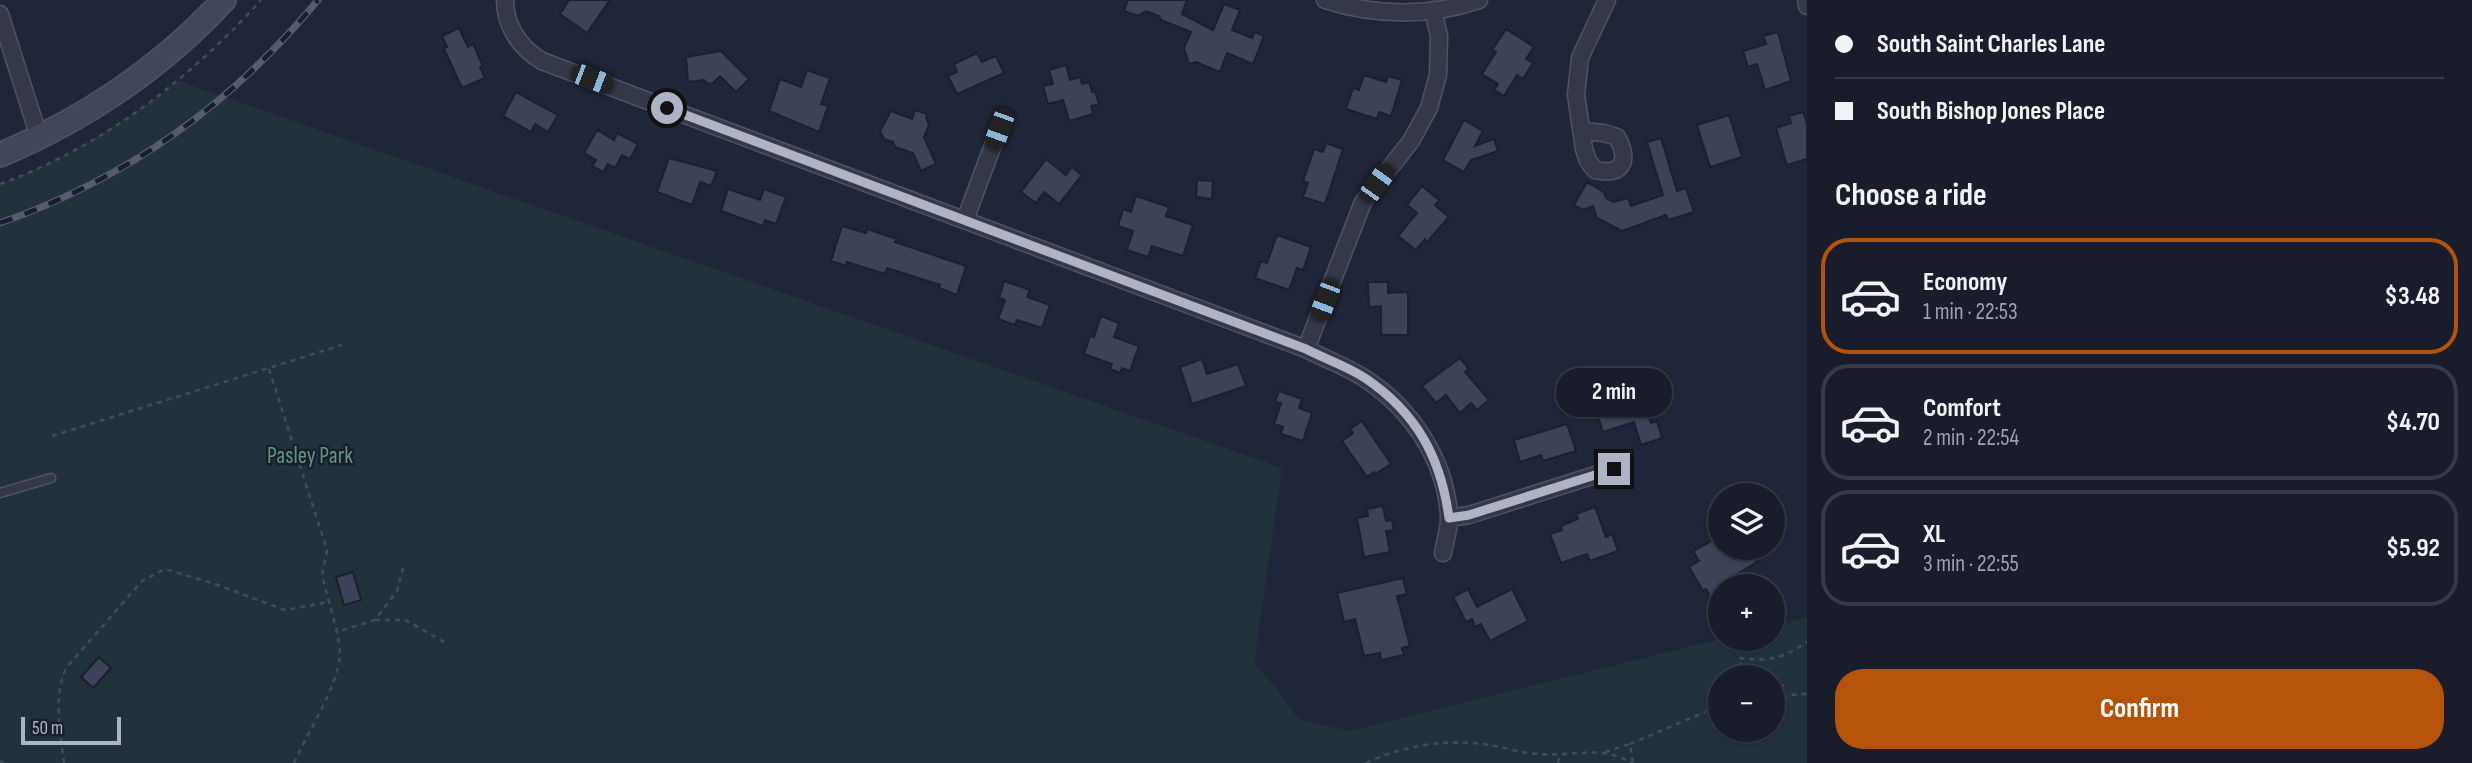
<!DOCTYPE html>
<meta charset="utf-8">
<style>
:root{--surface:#181c2b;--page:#212533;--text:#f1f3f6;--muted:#9fa1a9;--line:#363a47;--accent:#b45309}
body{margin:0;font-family:"Sofia Sans Condensed",sans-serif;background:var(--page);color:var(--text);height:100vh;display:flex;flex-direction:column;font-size:26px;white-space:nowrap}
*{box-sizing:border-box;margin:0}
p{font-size:23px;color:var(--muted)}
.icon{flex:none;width:38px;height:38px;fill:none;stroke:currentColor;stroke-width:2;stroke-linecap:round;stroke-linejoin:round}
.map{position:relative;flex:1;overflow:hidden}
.sheet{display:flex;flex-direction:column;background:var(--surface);width:665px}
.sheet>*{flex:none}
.top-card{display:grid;align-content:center;height:154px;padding:0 28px;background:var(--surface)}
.fabs{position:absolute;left:1708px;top:483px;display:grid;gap:14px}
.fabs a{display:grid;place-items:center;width:77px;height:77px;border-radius:50%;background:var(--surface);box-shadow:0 2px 5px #0004,0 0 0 2px var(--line);font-size:35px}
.scale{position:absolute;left:21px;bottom:18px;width:100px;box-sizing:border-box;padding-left:7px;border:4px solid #aeb3c6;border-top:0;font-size:19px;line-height:24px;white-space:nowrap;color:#aeb3c6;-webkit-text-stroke:5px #191e2e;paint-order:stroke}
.end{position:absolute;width:32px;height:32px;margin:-16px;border:9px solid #aeb3c6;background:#111;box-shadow:0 0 0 4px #111}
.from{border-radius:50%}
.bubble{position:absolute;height:49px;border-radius:24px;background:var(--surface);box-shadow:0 2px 5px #0004,0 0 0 2px var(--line);font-size:23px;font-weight:700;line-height:49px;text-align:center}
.car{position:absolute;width:21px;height:42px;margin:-21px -10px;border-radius:9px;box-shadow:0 0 5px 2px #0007;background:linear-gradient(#222 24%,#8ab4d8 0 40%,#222 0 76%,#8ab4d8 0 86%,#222 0)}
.top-card b{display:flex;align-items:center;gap:24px;height:66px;font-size:26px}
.top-card b+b{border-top:2px solid var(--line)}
.top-card i{width:18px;height:18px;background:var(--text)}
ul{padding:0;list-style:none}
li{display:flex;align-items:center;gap:21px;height:116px;margin:0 14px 10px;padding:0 14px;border:4px solid var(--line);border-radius:28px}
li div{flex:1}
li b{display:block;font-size:26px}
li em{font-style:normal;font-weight:700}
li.active{border-color:var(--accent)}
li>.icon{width:63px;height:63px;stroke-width:1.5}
h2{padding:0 28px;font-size:32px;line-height:84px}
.primary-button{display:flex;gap:14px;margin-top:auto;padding:14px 28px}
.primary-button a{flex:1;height:80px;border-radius:28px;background:var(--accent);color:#fff;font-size:28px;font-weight:700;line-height:80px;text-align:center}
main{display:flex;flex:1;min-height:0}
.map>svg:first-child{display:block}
</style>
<main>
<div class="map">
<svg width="1807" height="763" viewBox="0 0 1807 763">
<rect width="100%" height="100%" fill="#202639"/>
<path fill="#22323a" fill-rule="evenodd" d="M 179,81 L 1282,468 L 1254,663 L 1277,689 L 1298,719 L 1349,731 L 1720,639 L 1773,639 L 1773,626 L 1807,617 L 1807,763 L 0,763 L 0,184 C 66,160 124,122 179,81 ZM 1720,677 L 1773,677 L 1773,730 L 1720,730 Z"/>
<path fill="#3c4359" stroke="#1b2030" stroke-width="2" d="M 569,0 L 610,0 L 587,33 L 560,14 Z
M 1128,0 L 1187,0 L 1182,14 L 1213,30 L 1224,4 L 1240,10 L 1232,30 L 1252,38 L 1255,32 L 1264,36 L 1253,64 L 1227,53 L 1220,72 L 1196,62 L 1189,64 L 1184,48 L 1191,32 L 1161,20 L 1159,16 L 1146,11 L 1138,16 L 1124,11 Z
M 459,28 L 468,47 L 473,44 L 483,66 L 480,67 L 485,78 L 462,88 L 444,49 L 447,47 L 442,36 Z
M 1506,29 L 1534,47 L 1526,59 L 1533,63 L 1523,79 L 1517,75 L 1504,96 L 1494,90 L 1498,84 L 1482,74 L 1496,52 L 1492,50 Z
M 1778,32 L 1791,81 L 1765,90 L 1757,64 L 1748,67 L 1743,51 L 1766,44 L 1763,36 Z
M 721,51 L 749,79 L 736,92 L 720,76 L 713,83 L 708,84 L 704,80 L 688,82 L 686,57 Z
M 977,53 L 982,62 L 996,56 L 1004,73 L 957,94 L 948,76 L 957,72 L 954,64 Z
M 1066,65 L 1070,80 L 1080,77 L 1082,84 L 1089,82 L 1092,92 L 1095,91 L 1099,104 L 1091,106 L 1093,114 L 1069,121 L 1063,100 L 1048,104 L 1043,86 L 1053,84 L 1049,70 Z
M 807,70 L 830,78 L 821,104 L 828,106 L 819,132 L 769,111 L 780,79 L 801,87 Z
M 1364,75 L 1386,82 L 1388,76 L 1402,80 L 1391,116 L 1379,112 L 1377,119 L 1346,109 L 1353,88 L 1359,90 Z
M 516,92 L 558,115 L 548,132 L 535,124 L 531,132 L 503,116 Z
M 915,110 L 927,114 L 926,118 L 929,125 L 924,137 L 936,164 L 921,171 L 913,153 L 895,147 L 893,142 L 884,139 L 880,131 L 891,111 L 912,119 Z
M 1803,112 L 1807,123 L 1807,159 L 1787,165 L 1776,128 L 1791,123 L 1789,116 Z
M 1729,115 L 1742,157 L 1710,167 L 1697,125 Z
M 1464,120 L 1483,131 L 1475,146 L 1494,139 L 1498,151 L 1471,160 L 1464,172 L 1443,160 Z
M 597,130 L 614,140 L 617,133 L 638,144 L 630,159 L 622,155 L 615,168 L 608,164 L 603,172 L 592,166 L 596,160 L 584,153 Z
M 1661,138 L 1677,191 L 1686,188 L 1694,212 L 1668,220 L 1666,215 L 1622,231 L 1597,218 L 1593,206 L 1583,210 L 1574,205 L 1587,182 L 1604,192 L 1606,198 L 1613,202 L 1628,198 L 1631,206 L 1663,195 L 1647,142 Z
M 1326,143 L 1343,149 L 1325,204 L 1303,197 L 1308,183 L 1303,181 L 1314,149 L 1323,152 Z
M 669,158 L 717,171 L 711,186 L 700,182 L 692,205 L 657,192 Z
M 1046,159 L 1066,175 L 1072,167 L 1082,175 L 1059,204 L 1044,192 L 1036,203 L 1021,192 Z
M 1197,180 L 1213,181 L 1212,199 L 1196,197 Z
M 1422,186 L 1439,200 L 1435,205 L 1449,217 L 1427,242 L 1425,239 L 1416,250 L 1398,236 L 1417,213 L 1407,205 Z
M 728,189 L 760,200 L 764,189 L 786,197 L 776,224 L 765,220 L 763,226 L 721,211 Z
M 1136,196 L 1169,207 L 1166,216 L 1193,225 L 1183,256 L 1152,246 L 1148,257 L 1127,250 L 1133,231 L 1118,226 L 1123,209 L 1131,212 Z
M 842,226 L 866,233 L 867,229 L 897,239 L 895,242 L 966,266 L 957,295 L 939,288 L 940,285 L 887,268 L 885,274 L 847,262 L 846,266 L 831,261 Z
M 1277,235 L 1311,247 L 1303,270 L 1297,268 L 1289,290 L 1255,278 L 1261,261 L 1267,263 Z
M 1004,281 L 1030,290 L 1027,297 L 1050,305 L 1042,328 L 1017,320 L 1015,325 L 998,319 L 1005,300 L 999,298 Z
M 1368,282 L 1388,282 L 1388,293 L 1408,292 L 1408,335 L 1381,335 L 1381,306 L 1369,307 Z
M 1101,316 L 1119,323 L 1114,337 L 1139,346 L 1130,371 L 1122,368 L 1120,373 L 1110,369 L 1112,364 L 1084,354 L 1090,336 L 1094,337 Z
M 1460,358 L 1469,369 L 1465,372 L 1489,400 L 1477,410 L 1471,403 L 1460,413 L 1446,395 L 1436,403 L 1422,386 Z
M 1202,359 L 1207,374 L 1238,364 L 1246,386 L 1192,404 L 1180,367 Z
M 1638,384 L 1651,423 L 1657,421 L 1662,438 L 1641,445 L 1634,422 L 1603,432 L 1591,396 L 1607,391 L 1608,394 Z
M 1279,391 L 1302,399 L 1299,408 L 1312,413 L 1303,441 L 1281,434 L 1283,427 L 1274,424 L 1281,403 L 1275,402 Z
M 1362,421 L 1391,464 L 1375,474 L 1374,472 L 1367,477 L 1342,441 L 1353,433 L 1350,429 Z
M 1567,424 L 1576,451 L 1543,461 L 1541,455 L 1520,462 L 1514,440 Z
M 1383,506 L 1386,521 L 1392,520 L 1394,530 L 1386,531 L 1390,552 L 1364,557 L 1357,518 L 1368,516 L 1367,509 Z
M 1595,507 L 1606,537 L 1612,534 L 1618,551 L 1590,561 L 1587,554 L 1561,563 L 1550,534 L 1562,530 L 1561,526 L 1578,519 L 1576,514 Z
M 1720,515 L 1720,548 L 1748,548 L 1757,562 L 1720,584 L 1720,594 L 1712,599 L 1706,589 L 1703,591 L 1689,567 L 1699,561 L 1693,551 L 1713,540 L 1704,525 Z
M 353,572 L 361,600 L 344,605 L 336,577 Z
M 1403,578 L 1407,594 L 1397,596 L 1410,646 L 1402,648 L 1404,655 L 1381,660 L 1380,653 L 1364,656 L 1355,619 L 1344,622 L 1337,593 Z
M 1468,589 L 1477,607 L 1512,589 L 1528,621 L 1490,641 L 1481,624 L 1475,627 L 1472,619 L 1466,622 L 1453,597 Z
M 99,657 L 111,668 L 93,688 L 81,677 Z"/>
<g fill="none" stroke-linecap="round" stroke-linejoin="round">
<g stroke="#4e5364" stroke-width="11">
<path id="lane" d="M 0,493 L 51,478"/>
</g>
<g stroke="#4e5364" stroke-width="19">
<path id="street" d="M 505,0 C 505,26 520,48 542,61 L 1306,349 C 1325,359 1346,366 1364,378 C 1411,408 1445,459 1449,515 C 1450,527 1445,541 1443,553
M 1325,0 C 1374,16 1430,17 1479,0
M 1806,0 L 1807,6
M 0,14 L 39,137
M 1582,131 L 1604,133 L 1617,137 C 1630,161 1623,176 1595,170 L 1588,161 L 1584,149 L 1576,95 L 1580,58 L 1607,0
M 965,220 L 999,129
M 1306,349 L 1363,202 L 1411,141 L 1429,108 L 1438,75 L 1439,36 L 1433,10
M 1449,518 L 1469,515 L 1614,469"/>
</g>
<g stroke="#4e5364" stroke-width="26">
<path id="secondary" d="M 0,155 C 85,119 162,67 224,0"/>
</g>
<path stroke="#3d4e54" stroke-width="2.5" stroke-dasharray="5 5" stroke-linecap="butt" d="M 0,184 C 102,147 189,80 261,0
M 269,369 L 327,550 L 322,575 L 337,632 L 375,620 L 397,591 L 403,568
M 52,436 L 342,345
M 375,620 L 405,620 L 446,643
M 1760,677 L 1738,662 L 1741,658 C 1769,662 1784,658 1807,642
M 1773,681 L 1783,685 L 1778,692 L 1773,693
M 1773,702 L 1790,695 L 1807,694
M 1720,706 L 1705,712 L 1720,712
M 1630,744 L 1705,712
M 1605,752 L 1630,744 L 1633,763
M 0,761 L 4,763
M 64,763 C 60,730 53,699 66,668 L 142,581 L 165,569 L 215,584 L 285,610 L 329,602
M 294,763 C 308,731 337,689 340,655 C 340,648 338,639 337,632
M 1366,763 C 1401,746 1445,739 1483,744 C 1501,746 1519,753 1537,754 C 1572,757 1599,744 1632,763
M 1558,763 L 1560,754"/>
<use href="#lane" stroke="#343849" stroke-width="8"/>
<use href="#street" stroke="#343849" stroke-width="16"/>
<use href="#secondary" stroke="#42465c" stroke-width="23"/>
<g stroke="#565b70" stroke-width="7">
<path id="rail" d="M 0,223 C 128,178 231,105 318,0"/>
</g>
<use href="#rail" stroke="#191e2e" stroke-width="4.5" stroke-dasharray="13" stroke-linecap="butt"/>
</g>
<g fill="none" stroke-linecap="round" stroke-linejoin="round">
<path stroke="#aeb3c6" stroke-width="9" d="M 667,108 L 1306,349 C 1325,359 1347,366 1365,378 C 1417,413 1441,458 1449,518 L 1469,515 L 1614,469"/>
</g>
<g text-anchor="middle" stroke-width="5" stroke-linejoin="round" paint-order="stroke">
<g font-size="23" fill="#65977b" stroke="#191e2e">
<text x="310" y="463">Pasley Park</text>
</g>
</g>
</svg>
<div class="fabs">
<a><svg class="icon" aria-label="layers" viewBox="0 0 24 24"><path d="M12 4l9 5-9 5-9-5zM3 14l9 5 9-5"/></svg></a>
<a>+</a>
<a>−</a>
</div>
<div class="scale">50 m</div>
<i class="end from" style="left:667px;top:108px"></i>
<i class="end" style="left:1614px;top:469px"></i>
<div class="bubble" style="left:1556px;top:368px;width:116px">2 min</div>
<i class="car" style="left:592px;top:79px;rotate:111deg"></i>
<i class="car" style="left:999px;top:129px;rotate:200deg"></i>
<i class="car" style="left:1377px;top:183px;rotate:36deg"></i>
<i class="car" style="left:1325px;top:300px;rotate:201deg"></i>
</div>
<section class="sheet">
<div class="top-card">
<b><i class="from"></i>South Saint Charles Lane</b>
<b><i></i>South Bishop Jones Place</b>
</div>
<h2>Choose a ride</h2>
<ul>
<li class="active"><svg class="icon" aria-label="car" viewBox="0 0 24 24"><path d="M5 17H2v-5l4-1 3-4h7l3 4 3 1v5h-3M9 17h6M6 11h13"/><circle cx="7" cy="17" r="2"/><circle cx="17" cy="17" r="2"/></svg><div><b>Economy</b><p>1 min · 22:53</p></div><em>$3.48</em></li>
<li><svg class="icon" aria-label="car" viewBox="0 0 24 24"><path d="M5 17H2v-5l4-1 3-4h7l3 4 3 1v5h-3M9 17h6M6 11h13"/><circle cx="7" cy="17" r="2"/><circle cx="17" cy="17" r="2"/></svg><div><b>Comfort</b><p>2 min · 22:54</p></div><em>$4.70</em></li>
<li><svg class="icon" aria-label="car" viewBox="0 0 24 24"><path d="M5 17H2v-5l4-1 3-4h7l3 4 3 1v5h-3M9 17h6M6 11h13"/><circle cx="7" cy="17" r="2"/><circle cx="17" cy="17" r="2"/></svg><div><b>XL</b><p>3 min · 22:55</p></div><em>$5.92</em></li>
</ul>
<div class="primary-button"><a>Confirm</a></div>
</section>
</main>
